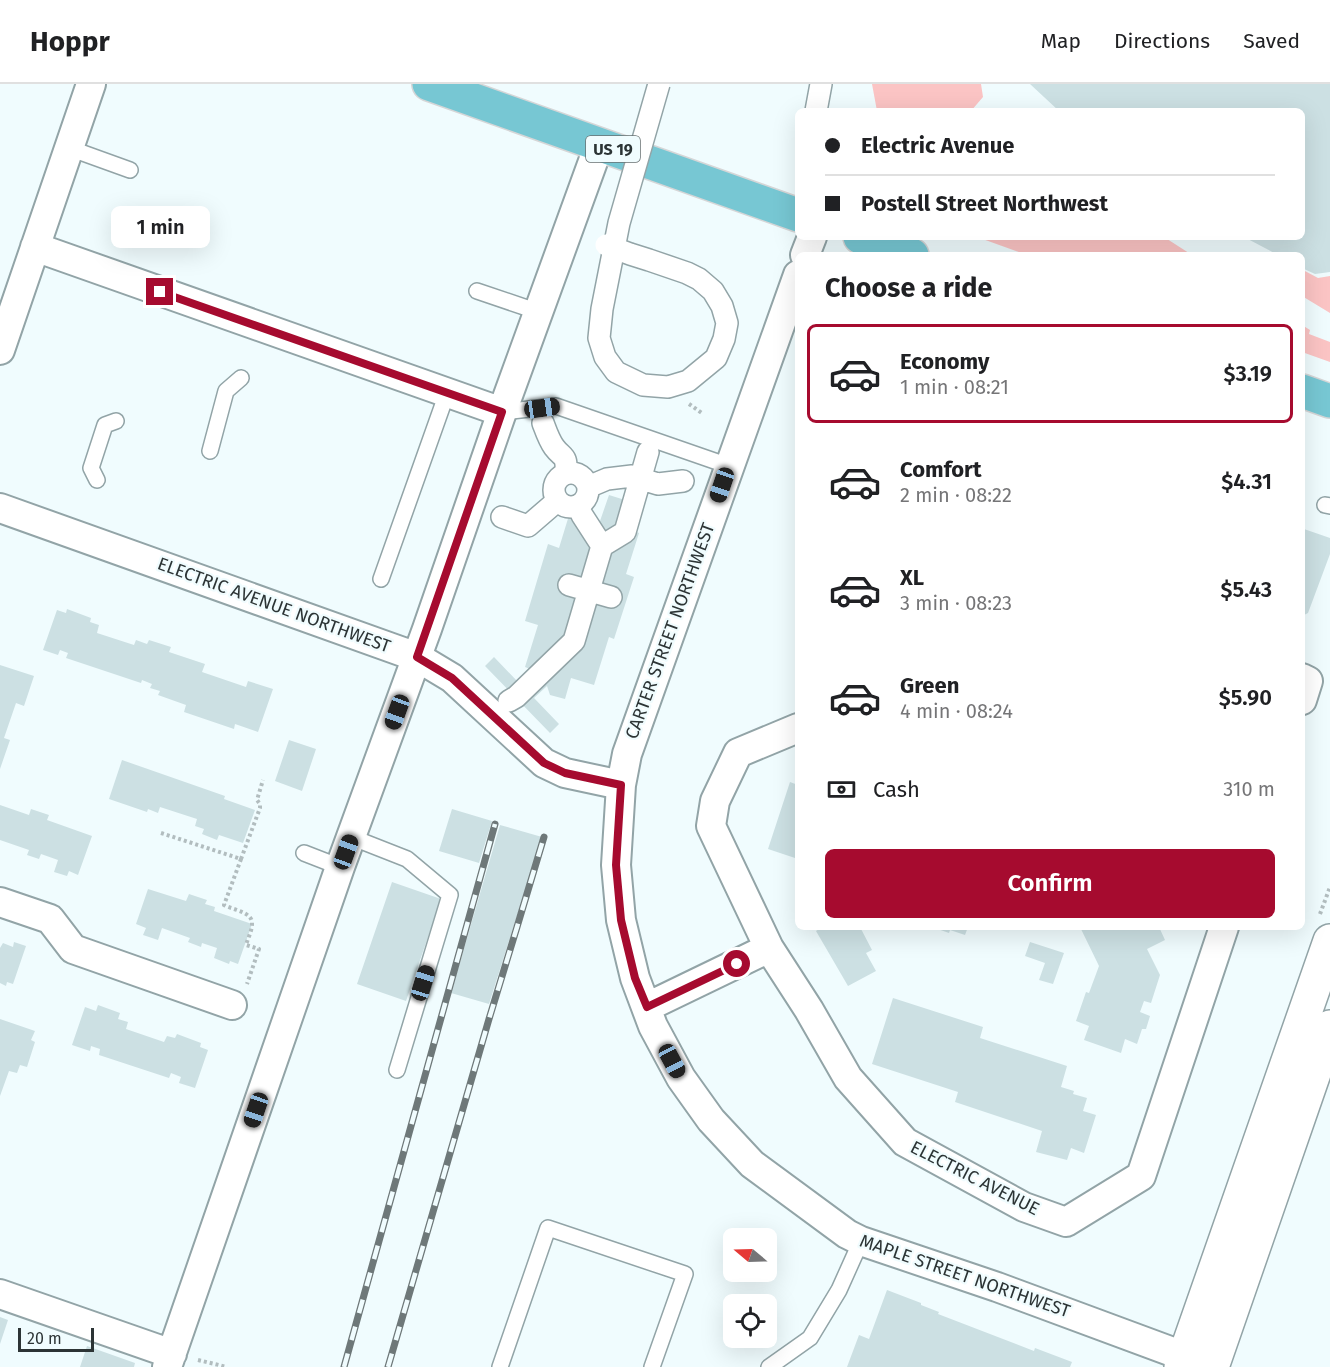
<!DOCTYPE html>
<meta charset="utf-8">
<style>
:root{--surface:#fff;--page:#f6f6f6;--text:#202124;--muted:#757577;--line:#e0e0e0;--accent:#a60b2f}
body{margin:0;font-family:"Fira Sans",sans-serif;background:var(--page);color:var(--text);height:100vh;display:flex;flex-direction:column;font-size:22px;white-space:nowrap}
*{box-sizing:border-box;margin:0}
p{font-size:20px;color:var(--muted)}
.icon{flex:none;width:33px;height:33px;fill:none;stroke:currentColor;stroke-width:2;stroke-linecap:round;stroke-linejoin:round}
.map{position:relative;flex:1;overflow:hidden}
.sheet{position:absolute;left:795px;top:168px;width:510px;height:678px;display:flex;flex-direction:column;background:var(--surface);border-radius:9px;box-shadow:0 6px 24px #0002}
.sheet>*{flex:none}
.banner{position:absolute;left:795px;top:24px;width:510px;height:132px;border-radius:9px;box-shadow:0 6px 24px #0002;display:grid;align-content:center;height:132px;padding:0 30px;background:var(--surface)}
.needle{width:39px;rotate:289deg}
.controls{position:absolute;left:723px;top:1144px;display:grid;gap:12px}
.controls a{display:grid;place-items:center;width:54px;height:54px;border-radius:9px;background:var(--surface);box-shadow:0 6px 24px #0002;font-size:30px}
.scale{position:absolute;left:18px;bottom:15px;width:76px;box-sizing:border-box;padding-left:6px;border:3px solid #2c3435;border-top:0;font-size:16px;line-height:21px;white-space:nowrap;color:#2c3435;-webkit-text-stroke:4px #f0fcfe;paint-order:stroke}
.end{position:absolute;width:27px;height:27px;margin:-14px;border:8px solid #a60b2f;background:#fff;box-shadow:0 0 0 3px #fff}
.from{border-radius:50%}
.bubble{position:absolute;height:42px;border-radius:9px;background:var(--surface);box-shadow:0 6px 24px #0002;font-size:20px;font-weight:600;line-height:42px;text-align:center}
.car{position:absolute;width:18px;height:36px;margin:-18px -9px;border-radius:8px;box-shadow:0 0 4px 2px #0007;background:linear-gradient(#222 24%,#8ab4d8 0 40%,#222 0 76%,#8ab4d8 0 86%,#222 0)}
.banner b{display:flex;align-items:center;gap:21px;height:57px;font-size:22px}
.banner b+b{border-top:2px solid var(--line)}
.banner i{width:15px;height:15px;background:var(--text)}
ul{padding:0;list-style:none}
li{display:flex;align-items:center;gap:18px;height:99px;margin:0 12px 9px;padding:0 18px;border:3px solid transparent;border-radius:9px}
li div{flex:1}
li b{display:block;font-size:22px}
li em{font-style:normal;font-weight:600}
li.current{border-color:var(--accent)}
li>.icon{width:54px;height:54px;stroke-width:1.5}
h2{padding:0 30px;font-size:27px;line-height:72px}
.pay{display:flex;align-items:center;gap:15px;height:66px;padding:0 30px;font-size:22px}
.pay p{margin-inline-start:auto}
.button{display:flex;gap:12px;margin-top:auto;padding:12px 30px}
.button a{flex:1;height:69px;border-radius:9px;background:var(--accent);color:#fff;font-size:24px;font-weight:600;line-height:69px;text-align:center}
header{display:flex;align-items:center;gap:36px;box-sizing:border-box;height:84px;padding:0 30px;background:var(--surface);border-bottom:2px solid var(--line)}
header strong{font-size:28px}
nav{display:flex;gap:33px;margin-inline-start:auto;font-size:21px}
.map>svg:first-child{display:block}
</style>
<header>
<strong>Hoppr</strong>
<nav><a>Map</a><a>Directions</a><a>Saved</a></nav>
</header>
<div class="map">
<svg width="1330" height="1283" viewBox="0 0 1330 1283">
<rect width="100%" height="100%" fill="#f0fcfe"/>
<path fill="#fbc4c4" d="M 872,0 L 981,0 L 983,13 L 971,27 L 877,27 Z
M 977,153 L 1164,153 L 1192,171 L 1027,171 Z
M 1303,186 L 1318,194 L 1330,192 L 1330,229 L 1302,212 Z
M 1302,241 L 1310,246 L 1309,250 L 1330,258 L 1330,278 L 1302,268 Z"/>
<path fill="#cce0e3" d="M 1030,0 L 1330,0 L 1330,188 L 1315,190 L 1302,184 L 1302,171 L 1278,171 L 1244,153 L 1302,153 L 1302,27 L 1059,27 Z
M 609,411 L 625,416 L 634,447 L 639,449 L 626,490 L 634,493 L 614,555 L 609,553 L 594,601 L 571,594 L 565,615 L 550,611 L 547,602 L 534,614 L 559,640 L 550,649 L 485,582 L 494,573 L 517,597 L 530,585 L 525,583 L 538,541 L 525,537 L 548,460 L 559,464 L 570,428 L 600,437 Z
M 1304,445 L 1330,454 L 1330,470 L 1308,529 L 1302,532 L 1302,449 Z
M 67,525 L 91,534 L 90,538 L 99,541 L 97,549 L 134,561 L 136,556 L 147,560 L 149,556 L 171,563 L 169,568 L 205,580 L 202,588 L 246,603 L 248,597 L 273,605 L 258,648 L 235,640 L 234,645 L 184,628 L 186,621 L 158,611 L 160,607 L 150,604 L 152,600 L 142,596 L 141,599 L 66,574 L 68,569 L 60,566 L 58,571 L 43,566 L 57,526 L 66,529 Z
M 0,581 L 34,592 L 24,622 L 16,619 L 4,654 L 10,656 L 0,685 Z
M 289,656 L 316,665 L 302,707 L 275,697 Z
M 122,676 L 225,712 L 224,715 L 255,726 L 243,759 L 219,751 L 217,756 L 202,750 L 204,745 L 195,742 L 197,735 L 160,723 L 158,729 L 148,725 L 147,728 L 109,715 Z
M 790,698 L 798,701 L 798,775 L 768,765 Z
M 0,721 L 29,731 L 31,725 L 49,731 L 47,736 L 92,752 L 78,791 L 69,787 L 67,792 L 54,788 L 58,776 L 41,770 L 39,775 L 27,771 L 29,766 L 0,756 Z
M 452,725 L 492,737 L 479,779 L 439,767 Z
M 500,741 L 542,753 L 489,920 L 451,909 Z
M 392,798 L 441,815 L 406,917 L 357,900 Z
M 148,805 L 186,817 L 189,810 L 207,816 L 205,820 L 215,823 L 214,827 L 252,840 L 238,880 L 230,877 L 229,880 L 214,874 L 217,864 L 202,859 L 201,863 L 188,858 L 190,854 L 162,844 L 158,856 L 143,851 L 146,844 L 136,840 Z
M 818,843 L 860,843 L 872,866 L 866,869 L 876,887 L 848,902 L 816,847 L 819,845 Z
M 932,843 L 968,843 L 965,851 L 950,846 L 949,849 Z
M 1080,843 L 1159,843 L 1165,856 L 1147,865 L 1160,891 L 1151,919 L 1144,917 L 1140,928 L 1150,932 L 1146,945 L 1142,945 L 1137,960 L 1125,955 L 1121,969 L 1084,956 L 1089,942 L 1076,937 L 1086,908 L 1089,909 L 1099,882 Z
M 14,858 L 26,862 L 13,900 L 7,898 L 6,902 L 0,899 L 0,864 L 3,859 L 13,863 Z
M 1030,858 L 1064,869 L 1053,900 L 1039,896 L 1045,879 L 1025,872 Z
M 893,914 L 983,943 L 980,954 L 1067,982 L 1061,1003 L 1074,1007 L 1073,1010 L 1087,1014 L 1083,1027 L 1096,1031 L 1084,1069 L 1071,1064 L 1067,1076 L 1036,1068 L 1042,1047 L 955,1018 L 958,1008 L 872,980 Z
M 98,921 L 120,929 L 118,935 L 128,938 L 126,945 L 164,958 L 167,952 L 175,954 L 177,950 L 201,959 L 200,963 L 208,966 L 195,1004 L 179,999 L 181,993 L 171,989 L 169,994 L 99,971 L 100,965 L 91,962 L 90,967 L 72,961 L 85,923 L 96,927 Z
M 0,935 L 35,947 L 31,956 L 35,958 L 27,983 L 20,981 L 17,989 L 9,987 L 0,1012 Z
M 887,1206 L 921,1219 L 921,1221 L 939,1228 L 938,1230 L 1034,1267 L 1035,1264 L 1072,1278 L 1070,1283 L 847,1283 L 859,1251 L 869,1255 Z
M 0,1233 L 8,1236 L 0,1260 Z
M 87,1262 L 135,1279 L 134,1283 L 80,1283 Z"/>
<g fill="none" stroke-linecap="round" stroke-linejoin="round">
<g stroke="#92a4a7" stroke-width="18">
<path id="service" d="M 69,64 L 130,86
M 477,207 L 539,228
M 502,328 L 556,322 L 729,382
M 210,367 L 226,307 L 241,294
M 97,396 L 91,384 L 105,341 L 116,337
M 1325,421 L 1330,422
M 381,495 L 447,309
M 351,753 L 407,775 L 450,811 L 397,986
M 304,769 L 340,783
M 500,1283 L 548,1144 L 685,1190 L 652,1283
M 769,1283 L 810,1254 L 839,1206 L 861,1157"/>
</g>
<g stroke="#92a4a7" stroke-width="24">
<path id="pedestrian" d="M 816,27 L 821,0
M 543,339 C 546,347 549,356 554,363 C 563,375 567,370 566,389
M554 406a17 17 0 1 1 34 0a17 17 0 1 1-34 0Z
M 648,397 L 658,400 L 683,397
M 588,403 L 607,395 L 632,392
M 578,422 L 582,431 L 602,462
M 502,433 L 528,442 L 557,417
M 569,501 L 611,513
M 509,617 L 516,613 L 574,557 L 602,462 L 625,448 L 648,368"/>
</g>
<g stroke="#92a4a7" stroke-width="32">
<path id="minor" d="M 35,163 L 502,328
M 805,171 L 812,153
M 798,191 L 627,670 L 621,701 L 616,781 L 621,836 L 635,894 L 653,942 L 681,994 L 711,1036 L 752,1080 L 847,1150 L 861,1157 L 997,1203 L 1205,1280
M 0,266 L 91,0
M 0,424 L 417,573 L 452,594 L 544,679 L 565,689 L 621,701
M 1302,594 L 1308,597 L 1302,616
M 798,644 L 738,669 L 715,717 L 711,742 L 769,864 L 809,926 L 848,994 L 905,1058 L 1024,1123 L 1066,1138 L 1141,1092 L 1224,843
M 0,818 L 50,835 L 73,865 L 232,921
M 647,923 L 769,864
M 0,1210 L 172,1270
M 167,1283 L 340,783 L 427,545 L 502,328 L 599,61"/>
</g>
<g stroke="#92a4a7" stroke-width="36">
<path id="tertiary" d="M 1181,1283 L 1330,857
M 1212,1283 L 1330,943"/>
</g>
<g stroke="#d5d6d7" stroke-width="36">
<path id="primary" d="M 429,0 L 798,131
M 860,153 L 912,171
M 1302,307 L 1330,317"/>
</g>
<path stroke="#b2bdbf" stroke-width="4" stroke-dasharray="3 3" stroke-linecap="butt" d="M 689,320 L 703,330
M 161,749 L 241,775 L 224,821 C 233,826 253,828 252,840 C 252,847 248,854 246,861 L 259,865 L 247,900
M 241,775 L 260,724 L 260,720 L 257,716 L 263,696
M 1320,830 L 1330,803
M 198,1276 L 227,1283"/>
<use href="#service" stroke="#fff" stroke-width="15"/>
<use href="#pedestrian" stroke="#fff" stroke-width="21"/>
<use href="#minor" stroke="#fff" stroke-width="28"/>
<use href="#tertiary" stroke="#fff" stroke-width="33"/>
<use href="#primary" stroke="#77c7d3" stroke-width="33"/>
<g stroke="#6e7879" stroke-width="7">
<path id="rail" d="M 344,1283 L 495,740
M 388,1283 L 489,935 L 517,843 L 544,753"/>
</g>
<use href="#rail" stroke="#f0fcfe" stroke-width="4.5" stroke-dasharray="14" stroke-linecap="butt"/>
<g stroke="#92a4a7" stroke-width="24" stroke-linecap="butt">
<path id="pedestrian-bridge" d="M 606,161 L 630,170 L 649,176 L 687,189 L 699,195 L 713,207 L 722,222 L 727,239 L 724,255 L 716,274 L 688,297 L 668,303 L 643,301 L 616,288 L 605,273 L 599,254 L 602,225 L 619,139 L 659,0"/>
</g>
<use href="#pedestrian-bridge" stroke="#fff" stroke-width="21"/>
</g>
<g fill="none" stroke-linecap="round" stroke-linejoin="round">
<path stroke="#a60b2f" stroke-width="8" d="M 160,208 L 502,328 L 417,573 L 452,594 L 544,679 L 565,689 L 621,701 L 616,781 L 621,836 L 635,894 L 647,923 L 737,880"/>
</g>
<g text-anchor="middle" stroke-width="4.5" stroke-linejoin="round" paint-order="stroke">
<rect fill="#f0fcfe" stroke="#677071" stroke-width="1.5" x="586" y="52" width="54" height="26" rx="4.5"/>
<g font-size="16" font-weight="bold" fill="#2c3435">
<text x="613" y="71">US 19</text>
</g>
<g font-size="18" fill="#2c3435" stroke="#f0fcfe">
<text transform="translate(274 521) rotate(20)" y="6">ELECTRIC AVENUE NORTHWEST</text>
<text transform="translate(670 547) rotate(-70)" y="6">CARTER STREET NORTHWEST</text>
<text transform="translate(975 1094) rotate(27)" y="6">ELECTRIC AVENUE</text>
<text transform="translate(965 1192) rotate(19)" y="6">MAPLE STREET NORTHWEST</text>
</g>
</g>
</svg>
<div class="controls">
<a><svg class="needle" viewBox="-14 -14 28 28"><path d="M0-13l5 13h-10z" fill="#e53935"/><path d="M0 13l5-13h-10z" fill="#757577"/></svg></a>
<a><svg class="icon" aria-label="locate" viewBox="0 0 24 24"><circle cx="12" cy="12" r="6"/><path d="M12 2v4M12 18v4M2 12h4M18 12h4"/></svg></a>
</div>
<div class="scale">20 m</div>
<i class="end from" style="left:737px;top:880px"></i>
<i class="end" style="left:160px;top:208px"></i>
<div class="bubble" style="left:111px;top:122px;width:99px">1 min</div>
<i class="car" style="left:542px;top:324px;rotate:82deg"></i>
<i class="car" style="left:722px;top:401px;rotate:199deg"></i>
<i class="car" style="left:397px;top:628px;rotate:200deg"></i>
<i class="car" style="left:346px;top:768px;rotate:20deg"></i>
<i class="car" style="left:423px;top:899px;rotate:17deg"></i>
<i class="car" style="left:672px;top:977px;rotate:152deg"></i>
<i class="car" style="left:256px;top:1026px;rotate:199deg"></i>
<div class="banner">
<b><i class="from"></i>Electric Avenue</b>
<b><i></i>Postell Street Northwest</b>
</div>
<section class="sheet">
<h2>Choose a ride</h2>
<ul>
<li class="current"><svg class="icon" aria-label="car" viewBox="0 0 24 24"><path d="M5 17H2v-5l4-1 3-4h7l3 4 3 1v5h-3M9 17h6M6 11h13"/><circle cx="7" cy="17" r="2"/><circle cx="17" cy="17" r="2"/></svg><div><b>Economy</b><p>1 min · 08:21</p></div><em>$3.19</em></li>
<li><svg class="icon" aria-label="car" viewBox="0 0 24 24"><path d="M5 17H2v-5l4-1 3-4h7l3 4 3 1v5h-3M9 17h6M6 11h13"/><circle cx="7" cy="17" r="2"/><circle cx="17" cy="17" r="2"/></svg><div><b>Comfort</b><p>2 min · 08:22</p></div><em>$4.31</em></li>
<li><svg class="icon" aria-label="car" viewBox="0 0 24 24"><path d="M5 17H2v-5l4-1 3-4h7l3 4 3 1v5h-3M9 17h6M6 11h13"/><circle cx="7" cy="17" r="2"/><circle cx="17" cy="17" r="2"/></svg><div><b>XL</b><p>3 min · 08:23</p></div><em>$5.43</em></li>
<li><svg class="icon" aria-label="car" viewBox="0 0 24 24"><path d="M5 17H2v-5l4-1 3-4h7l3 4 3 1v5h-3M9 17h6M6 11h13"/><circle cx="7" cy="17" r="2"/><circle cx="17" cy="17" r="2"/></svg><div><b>Green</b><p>4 min · 08:24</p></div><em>$5.90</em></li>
</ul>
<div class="pay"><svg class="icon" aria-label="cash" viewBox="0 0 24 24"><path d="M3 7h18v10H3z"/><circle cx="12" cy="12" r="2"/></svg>Cash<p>310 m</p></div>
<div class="button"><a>Confirm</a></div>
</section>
</div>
